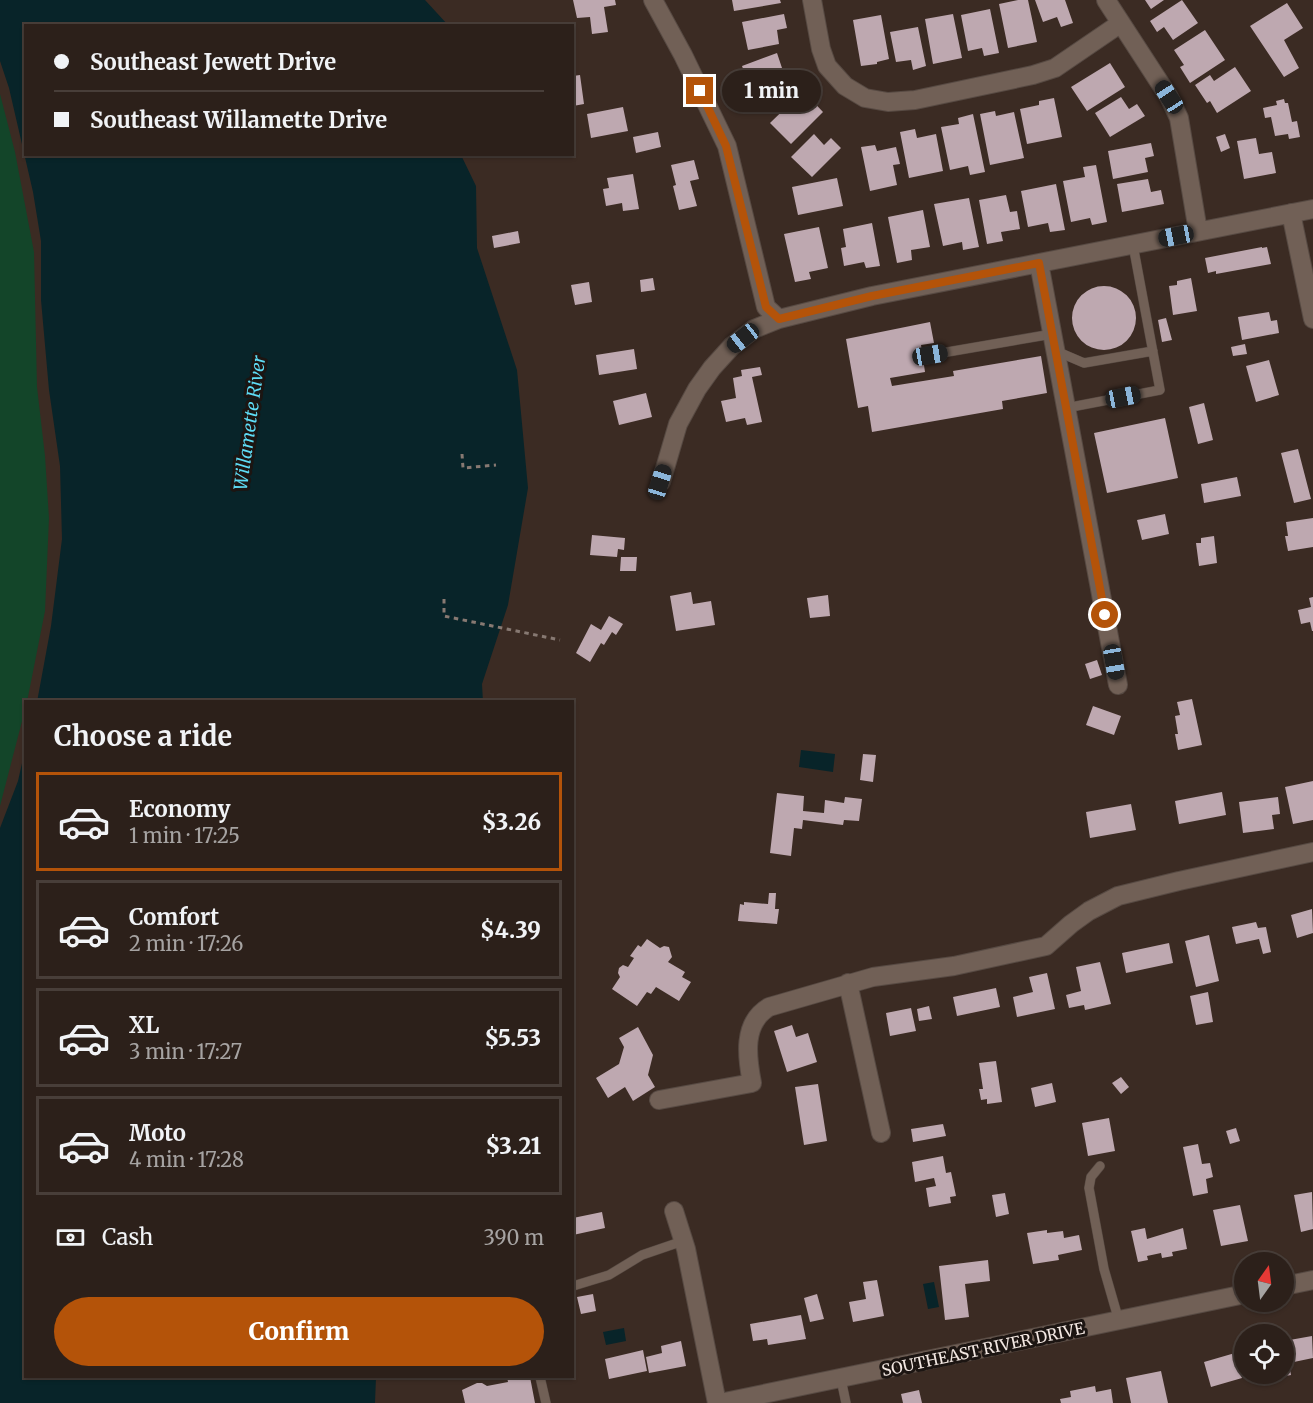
<!DOCTYPE html>
<meta charset="utf-8">
<style>
:root{--surface:#2c201a;--page:#382d27;--text:#f1f3f6;--muted:#a6a3a2;--line:#483e39;--accent:#b45309}
body{margin:0;font-family:Merriweather,serif;background:var(--page);color:var(--text);height:100vh;display:flex;flex-direction:column;font-size:22px;white-space:nowrap}
*{box-sizing:border-box;margin:0}
p{font-size:20px;color:var(--muted)}
.icon{flex:none;width:33px;height:33px;fill:none;stroke:currentColor;stroke-width:2;stroke-linecap:round;stroke-linejoin:round}
.map{position:relative;flex:1;overflow:hidden}
.sheet{position:absolute;left:24px;top:700px;width:550px;height:678px;display:flex;flex-direction:column;background:var(--surface);border-radius:0px;box-shadow:0 2px 4px #0004,0 0 0 2px var(--line)}
.sheet>*{flex:none}
.guide{position:absolute;left:24px;top:24px;width:550px;height:132px;border-radius:0px;box-shadow:0 2px 4px #0004,0 0 0 2px var(--line);display:grid;align-content:center;height:132px;padding:0 30px;background:var(--surface)}
.needle{width:39px;rotate:14deg}
.fabs{position:absolute;left:1234px;top:1252px;display:grid;gap:12px}
.fabs a{display:grid;place-items:center;width:60px;height:60px;border-radius:50%;background:var(--surface);box-shadow:0 2px 4px #0004,0 0 0 2px var(--line);font-size:30px}
.end{position:absolute;width:27px;height:27px;margin:-14px;border:8px solid #b45309;background:#fff;box-shadow:0 0 0 3px #fff}
.from{border-radius:50%}
.bubble{position:absolute;height:42px;border-radius:21px;background:var(--surface);box-shadow:0 2px 4px #0004,0 0 0 2px var(--line);font-size:20px;font-weight:800;line-height:42px;text-align:center}
.car{position:absolute;width:18px;height:36px;margin:-18px -9px;border-radius:8px;box-shadow:0 0 4px 2px #0007;background:linear-gradient(#222 24%,#8ab4d8 0 40%,#222 0 76%,#8ab4d8 0 86%,#222 0)}
.guide b{display:flex;align-items:center;gap:21px;height:57px;font-size:22px}
.guide b+b{border-top:2px solid var(--line)}
.guide i{width:15px;height:15px;background:var(--text)}
ul{padding:0;list-style:none}
li{display:flex;align-items:center;gap:18px;height:99px;margin:0 12px 9px;padding:0 18px;border:3px solid var(--line);border-radius:0px}
li div{flex:1}
li b{display:block;font-size:22px}
li em{font-style:normal;font-weight:800}
li.active{border-color:var(--accent)}
li>.icon{width:54px;height:54px;stroke-width:1.5}
h2{padding:0 30px;font-size:27px;line-height:72px}
.pay{display:flex;align-items:center;gap:15px;height:66px;padding:0 30px;font-size:22px}
.pay p{margin-inline-start:auto}
.cta{display:flex;gap:12px;margin-top:auto;padding:12px 30px}
.cta a{flex:1;height:69px;border-radius:36px;background:var(--accent);color:#fff;font-size:24px;font-weight:800;line-height:69px;text-align:center}
.map>svg:first-child{display:block}
</style>
<div class="map">
<svg width="1313" height="1403" viewBox="0 0 1313 1403">
<rect width="100%" height="100%" fill="#3b2b23"/>
<path fill="#134529" d="M 0,94 L 15,152 L 34,252 L 37,387 L 45,456 L 49,518 L 45,611 L 27,702 L 0,806 Z"/>
<path fill="#082429" d="M 0,0 L 425,0 L 448,25 L 26,26 L 26,154 L 461,155 L 476,186 L 477,248 L 517,370 L 528,488 L 508,605 L 482,684 L 483,702 L 37,702 L 51,626 L 62,539 L 60,466 L 49,390 L 41,300 L 41,241 L 33,192 L 9,88 L 0,61 Z
M 25,750 L 26,1377 L 376,1377 L 375,1403 L 0,1403 L 0,828 L 18,781 Z
M 801,750 L 835,754 L 833,772 L 799,767 Z
M 934,1282 L 939,1307 L 928,1309 L 923,1284 Z
M 624,1328 L 626,1341 L 606,1345 L 603,1332 Z"/>
<path fill="#bea8b0" d="M 573,0 L 615,0 L 616,5 L 604,7 L 608,32 L 592,34 L 590,17 L 577,18 Z
M 732,0 L 780,0 L 781,3 L 734,11 Z
M 1018,0 L 1028,0 L 1037,42 L 1008,48 L 999,4 Z
M 1035,0 L 1065,0 L 1073,23 L 1061,27 L 1057,17 L 1043,22 Z
M 1145,0 L 1164,0 L 1151,9 Z
M 1182,0 L 1198,23 L 1173,40 L 1164,27 L 1157,32 L 1150,21 Z
M 1287,3 L 1303,28 L 1284,40 L 1299,68 L 1284,77 L 1250,26 Z
M 990,9 L 999,53 L 984,56 L 982,48 L 968,51 L 961,15 Z
M 784,14 L 787,28 L 777,30 L 779,44 L 748,50 L 742,22 Z
M 953,14 L 962,58 L 933,64 L 925,19 Z
M 881,15 L 889,59 L 877,62 L 877,64 L 861,66 L 853,20 Z
M 918,27 L 926,66 L 913,70 L 911,60 L 896,62 L 890,32 Z
M 1205,30 L 1225,60 L 1190,83 L 1180,67 L 1184,65 L 1174,50 Z
M 777,53 L 783,71 L 792,69 L 797,83 L 754,98 L 742,66 Z
M 1110,63 L 1125,87 L 1087,111 L 1071,87 Z
M 1235,67 L 1251,91 L 1217,113 L 1210,101 L 1207,103 L 1195,85 L 1210,75 L 1214,81 Z
M 580,75 L 584,104 L 573,106 L 573,76 Z
M 803,91 L 823,112 L 791,144 L 770,123 Z
M 1121,97 L 1129,109 L 1137,104 L 1145,116 L 1110,137 L 1095,113 Z
M 1054,98 L 1062,137 L 1027,144 L 1020,109 L 1039,105 L 1039,101 Z
M 1284,99 L 1285,103 L 1288,103 L 1292,122 L 1297,121 L 1300,137 L 1289,139 L 1288,134 L 1275,136 L 1271,117 L 1265,118 L 1263,108 L 1277,105 L 1276,101 Z
M 623,107 L 628,131 L 591,138 L 587,114 Z
M 995,111 L 996,116 L 1014,112 L 1024,158 L 990,165 L 980,114 Z
M 973,114 L 985,172 L 970,175 L 968,166 L 950,170 L 941,127 L 959,124 L 958,118 Z
M 915,129 L 917,138 L 936,134 L 943,171 L 909,178 L 900,132 Z
M 658,132 L 661,147 L 636,153 L 633,137 Z
M 814,134 L 824,145 L 831,138 L 841,148 L 812,177 L 791,157 Z
M 1225,134 L 1230,148 L 1221,152 L 1216,137 Z
M 1256,138 L 1259,154 L 1272,152 L 1276,173 L 1244,179 L 1237,141 Z
M 1151,143 L 1154,156 L 1145,158 L 1148,172 L 1113,179 L 1108,151 Z
M 875,145 L 877,151 L 896,147 L 900,164 L 893,165 L 897,185 L 870,191 L 861,147 Z
M 694,160 L 699,179 L 690,181 L 697,206 L 679,210 L 673,186 L 676,185 L 671,165 Z
M 1096,165 L 1107,222 L 1092,225 L 1090,218 L 1071,222 L 1063,181 L 1085,177 L 1083,167 Z
M 633,174 L 639,209 L 623,211 L 622,203 L 606,206 L 603,189 L 609,188 L 607,178 Z
M 837,178 L 843,206 L 798,215 L 792,187 Z
M 1148,179 L 1151,192 L 1161,190 L 1164,204 L 1122,212 L 1117,184 Z
M 1056,184 L 1065,230 L 1050,232 L 1048,223 L 1028,227 L 1021,191 Z
M 1006,195 L 1010,212 L 1017,211 L 1020,229 L 1001,232 L 1003,241 L 987,244 L 979,200 Z
M 969,198 L 979,247 L 963,250 L 962,242 L 943,246 L 934,204 Z
M 923,210 L 930,247 L 911,250 L 912,260 L 897,263 L 888,217 Z
M 872,223 L 880,266 L 866,268 L 864,262 L 844,266 L 841,248 L 846,247 L 843,229 Z
M 819,227 L 828,268 L 809,272 L 811,279 L 795,282 L 784,234 Z
M 518,231 L 520,243 L 494,248 L 492,236 Z
M 1262,247 L 1262,248 L 1267,247 L 1271,264 L 1216,274 L 1216,271 L 1208,273 L 1205,258 Z
M 653,278 L 655,290 L 641,292 L 640,280 Z
M 1191,278 L 1197,311 L 1173,315 L 1169,286 L 1177,285 L 1177,281 Z
M 589,282 L 592,302 L 575,305 L 571,285 Z
M1072 318a32 32 0 1 1 64 0a32 32 0 1 1-64 0Z
M 1269,312 L 1271,321 L 1277,320 L 1279,333 L 1242,340 L 1238,317 Z
M 1166,318 L 1172,340 L 1162,342 L 1158,320 Z
M 930,322 L 934,343 L 921,345 L 925,372 L 890,378 L 892,386 L 954,376 L 953,371 L 1041,356 L 1047,393 L 1002,401 L 1003,409 L 872,432 L 868,406 L 858,408 L 846,339 Z
M 1245,344 L 1247,354 L 1233,356 L 1231,347 Z
M 634,349 L 637,369 L 599,375 L 596,355 Z
M 1269,360 L 1279,395 L 1256,402 L 1246,366 Z
M 760,367 L 762,375 L 752,377 L 762,422 L 747,425 L 745,418 L 726,422 L 721,401 L 736,398 L 733,378 L 742,376 L 741,370 Z
M 646,393 L 652,417 L 619,425 L 613,401 Z
M 1204,403 L 1213,440 L 1198,444 L 1189,407 Z
M 1165,418 L 1178,478 L 1107,493 L 1094,433 Z
M 1298,449 L 1311,499 L 1294,503 L 1281,453 Z
M 1237,477 L 1241,496 L 1204,503 L 1201,484 Z
M 1165,514 L 1169,534 L 1142,540 L 1137,520 Z
M 1313,518 L 1313,547 L 1288,551 L 1285,536 L 1288,536 L 1286,522 Z
M 592,535 L 625,538 L 624,550 L 618,549 L 617,557 L 590,555 Z
M 1214,536 L 1217,563 L 1199,566 L 1196,543 L 1201,543 L 1201,538 Z
M 621,557 L 637,557 L 636,571 L 620,571 Z
M 691,592 L 693,604 L 711,601 L 715,625 L 676,631 L 670,596 Z
M 828,595 L 830,616 L 810,618 L 807,598 Z
M 1313,597 L 1313,631 L 1312,631 L 1310,622 L 1301,624 L 1298,610 L 1311,607 L 1309,598 Z
M 609,616 L 623,624 L 616,635 L 612,632 L 604,645 L 601,643 L 590,662 L 576,653 L 591,624 L 601,630 Z
M 1097,660 L 1102,675 L 1090,679 L 1085,664 Z
M 1192,699 L 1202,745 L 1178,750 L 1175,734 L 1178,734 L 1175,716 L 1180,715 L 1177,702 Z
M 1093,706 L 1121,716 L 1114,735 L 1086,725 Z
M 863,754 L 876,755 L 873,782 L 860,780 Z
M 1313,781 L 1313,820 L 1293,824 L 1285,787 Z
M 1222,792 L 1226,815 L 1179,824 L 1175,801 Z
M 777,793 L 804,796 L 803,811 L 824,813 L 825,800 L 844,803 L 845,797 L 862,799 L 859,821 L 844,820 L 843,825 L 803,820 L 802,829 L 794,828 L 791,856 L 770,853 Z
M 1278,797 L 1280,814 L 1272,815 L 1274,829 L 1243,833 L 1239,802 Z
M 1131,804 L 1136,830 L 1090,838 L 1086,812 Z
M 769,893 L 776,893 L 775,909 L 779,909 L 777,924 L 738,921 L 740,904 L 744,905 L 744,902 L 768,904 Z
M 1312,909 L 1313,933 L 1297,938 L 1291,915 Z
M 1256,922 L 1258,928 L 1266,927 L 1271,952 L 1263,954 L 1259,939 L 1236,944 L 1232,927 Z
M 1209,935 L 1219,981 L 1196,987 L 1185,941 Z
M 647,939 L 660,948 L 664,946 L 669,947 L 672,957 L 668,962 L 685,972 L 682,977 L 691,982 L 679,1001 L 656,987 L 651,994 L 647,992 L 637,1006 L 612,989 L 620,977 L 618,973 L 619,968 L 623,965 L 628,967 L 634,958 L 630,956 L 638,945 L 641,947 Z
M 1169,943 L 1173,963 L 1126,973 L 1122,953 Z
M 1100,962 L 1111,1004 L 1085,1010 L 1084,1005 L 1069,1008 L 1066,995 L 1081,991 L 1076,967 Z
M 1047,973 L 1055,1009 L 1017,1017 L 1013,997 L 1033,992 L 1029,977 Z
M 996,988 L 1000,1007 L 957,1016 L 953,997 Z
M 1208,992 L 1213,1022 L 1196,1025 L 1190,996 Z
M 929,1006 L 932,1019 L 919,1021 L 917,1009 Z
M 911,1008 L 916,1031 L 890,1036 L 886,1013 Z
M 792,1025 L 796,1037 L 808,1033 L 817,1062 L 787,1072 L 774,1031 Z
M 638,1027 L 653,1055 L 648,1075 L 655,1087 L 633,1101 L 625,1087 L 608,1098 L 596,1078 L 619,1064 L 624,1047 L 619,1038 Z
M 996,1061 L 1002,1102 L 987,1104 L 987,1099 L 981,1100 L 979,1089 L 983,1089 L 979,1063 Z
M 1121,1077 L 1129,1087 L 1121,1094 L 1112,1083 Z
M 1052,1083 L 1056,1102 L 1035,1107 L 1031,1088 Z
M 818,1084 L 827,1141 L 804,1145 L 795,1087 Z
M 1109,1118 L 1115,1151 L 1088,1156 L 1082,1123 Z
M 943,1124 L 946,1136 L 913,1142 L 911,1129 Z
M 1236,1128 L 1240,1141 L 1230,1144 L 1226,1131 Z
M 1198,1144 L 1202,1164 L 1210,1163 L 1213,1177 L 1206,1179 L 1208,1193 L 1193,1196 L 1183,1147 Z
M 943,1156 L 946,1173 L 951,1172 L 956,1196 L 950,1197 L 951,1203 L 929,1207 L 926,1188 L 936,1186 L 934,1178 L 915,1182 L 912,1162 Z
M 1312,1192 L 1313,1229 L 1301,1232 L 1294,1195 Z
M 1005,1193 L 1009,1214 L 996,1217 L 992,1195 Z
M 1240,1205 L 1248,1241 L 1221,1246 L 1213,1210 Z
M 602,1212 L 605,1228 L 573,1235 L 573,1218 Z
M 1145,1228 L 1147,1239 L 1183,1228 L 1187,1249 L 1172,1252 L 1173,1256 L 1162,1258 L 1161,1253 L 1147,1256 L 1148,1260 L 1138,1262 L 1131,1231 Z
M 1047,1230 L 1047,1233 L 1063,1231 L 1064,1238 L 1079,1235 L 1082,1250 L 1058,1255 L 1059,1260 L 1033,1264 L 1027,1233 Z
M 988,1260 L 990,1281 L 965,1284 L 969,1317 L 945,1320 L 939,1266 Z
M 877,1280 L 884,1316 L 853,1322 L 849,1302 L 866,1299 L 863,1282 Z
M 593,1294 L 596,1311 L 581,1314 L 577,1297 Z
M 817,1294 L 824,1319 L 810,1322 L 804,1298 Z
M 801,1315 L 806,1339 L 768,1345 L 767,1339 L 753,1341 L 750,1324 Z
M 1312,1336 L 1313,1358 L 1289,1363 L 1291,1375 L 1275,1378 L 1274,1374 L 1284,1374 L 1284,1341 Z
M 681,1341 L 686,1366 L 649,1373 L 646,1357 L 662,1353 L 661,1346 Z
M 643,1350 L 647,1371 L 609,1379 L 605,1359 Z
M 1235,1353 L 1242,1378 L 1211,1387 L 1204,1362 Z
M 1161,1371 L 1168,1403 L 1131,1403 L 1126,1378 Z
M 507,1377 L 530,1377 L 535,1403 L 465,1403 L 462,1390 L 477,1383 L 482,1383 L 487,1386 L 508,1382 Z
M 1095,1386 L 1096,1392 L 1111,1389 L 1113,1403 L 1061,1403 L 1060,1399 L 1071,1397 L 1070,1391 Z
M 919,1390 L 922,1403 L 903,1403 L 901,1394 Z"/>
<g fill="none" stroke-linecap="round" stroke-linejoin="round">
<g stroke="#574a43" stroke-width="10">
<path id="lane" d="M 1056,351 L 1084,363 L 1153,351
M 930,355 L 1052,334
M 1066,408 L 1160,390 L 1133,245
M 1100,1166 L 1091,1177 L 1089,1188 L 1104,1269 L 1119,1321
M 573,1286 L 609,1275 L 642,1255 L 683,1241
M 540,1377 L 546,1403
M 841,1379 L 846,1403"/>
</g>
<g stroke="#574a43" stroke-width="20">
<path id="street" d="M 653,0 L 683,55 L 727,146 L 766,307 L 779,319
M 812,0 L 821,49 L 827,66 L 845,86 L 865,98 L 888,102 L 915,100 L 1033,75 L 1055,68 L 1121,23
M 1106,0 L 1169,97 L 1179,118 L 1198,231
M 1291,213 L 1313,319
M 1039,263 L 1118,685
M 661,482 L 678,424 L 697,389 L 712,368 L 732,346 L 754,329 L 779,319 L 872,296 L 1313,209
M 848,983 L 881,1133
M 659,1100 L 752,1083 C 747,1057 742,1023 769,1007 L 873,977 L 954,966 L 1046,946 L 1071,924 L 1089,911 L 1118,896 L 1179,881 L 1313,852
M 674,1211 L 686,1249 L 717,1403
M 1284,1286 L 1313,1280
M 720,1403 L 1245,1294"/>
</g>
<path stroke="#877972" stroke-width="3" stroke-dasharray="4.5 4.5" stroke-linecap="butt" d="M 462,454 L 463,468 L 496,465
M 444,599 L 444,616 L 560,640"/>
<use href="#lane" stroke="#716056" stroke-width="9"/>
<use href="#street" stroke="#716056" stroke-width="18"/>
</g>
<g fill="none" stroke-linecap="round" stroke-linejoin="round">
<path stroke="#b45309" stroke-width="8" d="M 700,91 L 726,146 L 766,307 L 779,319 L 872,296 L 1039,263 L 1105,615"/>
</g>
<g text-anchor="middle" stroke-width="6" stroke-linejoin="round" paint-order="stroke">
<g font-size="16" fill="#f2e7e2" stroke="#1c1512">
<text transform="translate(983 1349) rotate(-12)" y="6">SOUTHEAST RIVER DRIVE</text>
</g>
<g font-size="18" font-style="italic" fill="#5edcf5" stroke="#1c1512">
<text transform="translate(250 423) rotate(-82)" y="6">Willamette River</text>
</g>
</g>
</svg>
<div class="fabs">
<a><svg class="needle" viewBox="-14 -14 28 28"><path d="M0-13l5 13h-10z" fill="#e53935"/><path d="M0 13l5-13h-10z" fill="#a6a3a2"/></svg></a>
<a><svg class="icon" aria-label="locate" viewBox="0 0 24 24"><circle cx="12" cy="12" r="6"/><path d="M12 2v4M12 18v4M2 12h4M18 12h4"/></svg></a>
</div>
<i class="end from" style="left:1105px;top:615px"></i>
<i class="end" style="left:700px;top:91px"></i>
<div class="bubble" style="left:722px;top:70px;width:99px">1 min</div>
<i class="car" style="left:1169px;top:97px;rotate:327deg"></i>
<i class="car" style="left:1176px;top:236px;rotate:259deg"></i>
<i class="car" style="left:743px;top:338px;rotate:232deg"></i>
<i class="car" style="left:930px;top:355px;rotate:80deg"></i>
<i class="car" style="left:1123px;top:397px;rotate:79deg"></i>
<i class="car" style="left:660px;top:482px;rotate:17deg"></i>
<i class="car" style="left:1114px;top:662px;rotate:170deg"></i>
<div class="guide">
<b><i class="from"></i>Southeast Jewett Drive</b>
<b><i></i>Southeast Willamette Drive</b>
</div>
<section class="sheet">
<h2>Choose a ride</h2>
<ul>
<li class="active"><svg class="icon" aria-label="car" viewBox="0 0 24 24"><path d="M5 17H2v-5l4-1 3-4h7l3 4 3 1v5h-3M9 17h6M6 11h13"/><circle cx="7" cy="17" r="2"/><circle cx="17" cy="17" r="2"/></svg><div><b>Economy</b><p>1 min · 17:25</p></div><em>$3.26</em></li>
<li><svg class="icon" aria-label="car" viewBox="0 0 24 24"><path d="M5 17H2v-5l4-1 3-4h7l3 4 3 1v5h-3M9 17h6M6 11h13"/><circle cx="7" cy="17" r="2"/><circle cx="17" cy="17" r="2"/></svg><div><b>Comfort</b><p>2 min · 17:26</p></div><em>$4.39</em></li>
<li><svg class="icon" aria-label="car" viewBox="0 0 24 24"><path d="M5 17H2v-5l4-1 3-4h7l3 4 3 1v5h-3M9 17h6M6 11h13"/><circle cx="7" cy="17" r="2"/><circle cx="17" cy="17" r="2"/></svg><div><b>XL</b><p>3 min · 17:27</p></div><em>$5.53</em></li>
<li><svg class="icon" aria-label="car" viewBox="0 0 24 24"><path d="M5 17H2v-5l4-1 3-4h7l3 4 3 1v5h-3M9 17h6M6 11h13"/><circle cx="7" cy="17" r="2"/><circle cx="17" cy="17" r="2"/></svg><div><b>Moto</b><p>4 min · 17:28</p></div><em>$3.21</em></li>
</ul>
<div class="pay"><svg class="icon" aria-label="cash" viewBox="0 0 24 24"><path d="M3 7h18v10H3z"/><circle cx="12" cy="12" r="2"/></svg>Cash<p>390 m</p></div>
<div class="cta"><a>Confirm</a></div>
</section>
</div>
